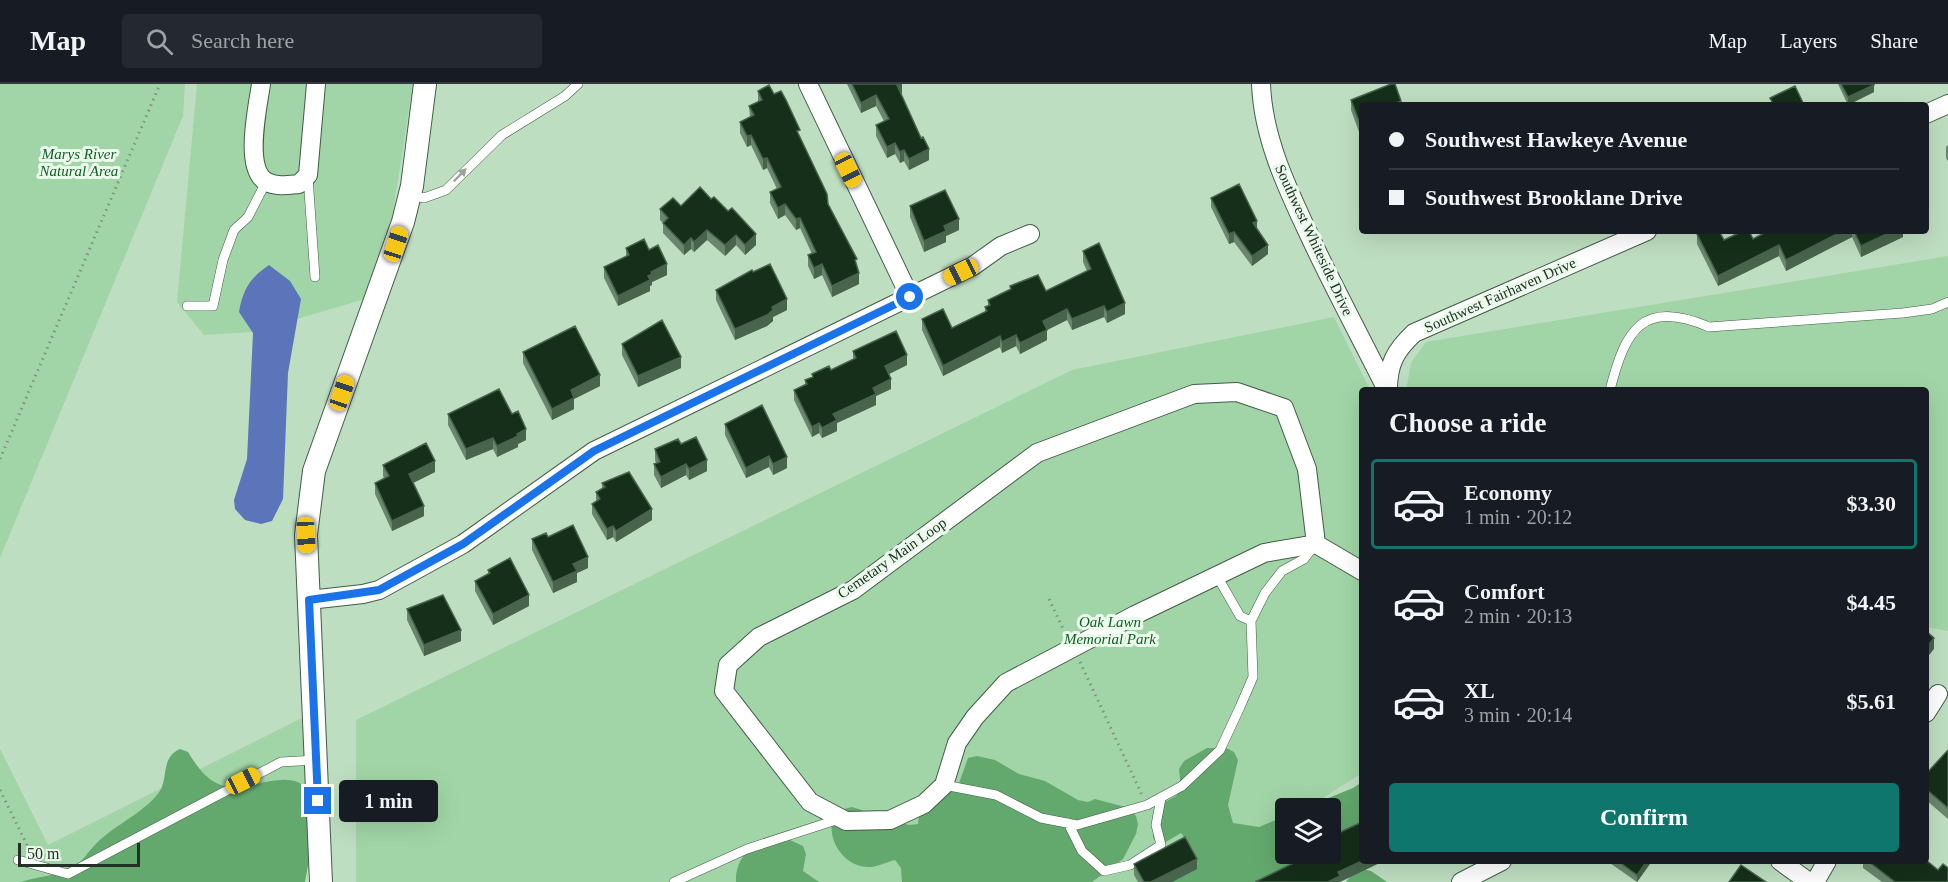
<!DOCTYPE html>
<meta charset="utf-8">
<style>
:root{--surface:#171b24;--page:#242831;--text:#f1f3f6;--muted:#9ea1a6;--line:#363941;--accent:#0f766e}
body{margin:0;font-family:"Times New Roman",serif;background:var(--page);color:var(--text);height:100vh;display:flex;flex-direction:column;font-size:22px;white-space:nowrap}
*{box-sizing:border-box;margin:0}
p{font-size:20px;color:var(--muted)}
.icon{flex:none;width:33px;height:33px;fill:none;stroke:currentColor;stroke-width:2;stroke-linecap:round;stroke-linejoin:round}
.map{position:relative;flex:1;overflow:hidden}
.sheet{position:absolute;left:1359px;top:303px;width:570px;height:477px;display:flex;flex-direction:column;background:var(--surface);border-radius:6px;box-shadow:0 6px 24px #0002}
.sheet>*{flex:none}
.hud{position:absolute;left:1359px;top:18px;width:570px;height:132px;border-radius:6px;box-shadow:0 6px 24px #0002;display:grid;align-content:center;height:132px;padding:0 30px;background:var(--surface)}
.controls{position:absolute;left:1275px;top:714px;display:grid;gap:12px}
.controls a{display:grid;place-items:center;width:66px;height:66px;border-radius:6px;background:var(--surface);box-shadow:0 6px 24px #0002;font-size:30px}
.scale{position:absolute;left:18px;bottom:15px;width:122px;box-sizing:border-box;padding-left:6px;border:3px solid #243026;border-top:0;font-size:16px;line-height:21px;white-space:nowrap;color:#243026;-webkit-text-stroke:4px #eafaeb;paint-order:stroke}
.end{position:absolute;width:27px;height:27px;margin:-14px;border:8px solid #1a73e8;background:#fff;box-shadow:0 0 0 3px #fff}
.from{border-radius:50%}
.bubble{position:absolute;height:42px;border-radius:6px;background:var(--surface);box-shadow:0 6px 24px #0002;font-size:20px;font-weight:700;line-height:42px;text-align:center}
.car{position:absolute;width:18px;height:36px;margin:-18px -9px;border-radius:8px;box-shadow:0 0 4px 2px #0007;background:linear-gradient(#f5c518 24%,#345 0 40%,#f5c518 0 76%,#345 0 86%,#f5c518 0)}
.hud b{display:flex;align-items:center;gap:21px;height:57px;font-size:22px}
.hud b+b{border-top:2px solid var(--line)}
.hud i{width:15px;height:15px;background:var(--text)}
ul{padding:0;list-style:none}
li{display:flex;align-items:center;gap:18px;height:90px;margin:0 12px 9px;padding:0 18px;border:3px solid transparent;border-radius:6px}
li div{flex:1}
li b{display:block;font-size:22px}
li em{font-style:normal;font-weight:700}
li.active{border-color:var(--accent)}
li>.icon{width:54px;height:54px;stroke-width:1.5}
h2{padding:0 30px;font-size:27px;line-height:72px}
.button{display:flex;gap:12px;margin-top:auto;padding:12px 30px}
.button a{flex:1;height:69px;border-radius:6px;background:var(--accent);color:#fff;font-size:24px;font-weight:700;line-height:69px;text-align:center}
header{display:flex;align-items:center;gap:36px;box-sizing:border-box;height:84px;padding:0 30px;background:var(--surface);border-bottom:2px solid var(--line)}
header strong{font-size:28px}
nav{display:flex;gap:33px;margin-inline-start:auto;font-size:21px}
.search{width:420px;height:54px;background:var(--page);display:flex;align-items:center;gap:15px;box-sizing:border-box;padding:0 21px;border-radius:6px;color:var(--muted);font-size:22px}
.map>svg:first-child{display:block}
</style>
<header>
<strong>Map</strong>
<div class="search"><svg class="icon" aria-label="search" viewBox="0 0 24 24"><circle cx="10" cy="10" r="6"/><path d="M15 15l6 6"/></svg>Search here</div>
<nav><a>Map</a><a>Layers</a><a>Share</a></nav>
</header>
<div class="map">
<svg width="1948" height="798" viewBox="0 0 1948 798">
<rect width="100%" height="100%" fill="#bedec1"/>
<path fill="#a1d5a7" d="M 0,0 L 185,0 L 183,32 L 0,474 Z
M 197,0 L 413,0 L 392,134 L 365,215 L 252,248 L 204,251 L 177,218 Z
M 1948,172 L 1948,547 L 1926,543 L 1926,306 L 1406,306 L 1411,279 L 1426,258 Z
M 1334,233 L 1370,306 L 1362,306 L 1362,689 L 1307,724 L 1286,724 L 1285,738 L 1178,798 L 356,798 L 356,636 L 1072,286 Z
M 314,628 L 312,702 L 102,798 L 0,798 L 0,665 L 48,761 Z"/>
<path fill="#63a96e" d="M 1207,664 L 1226,664 L 1234,668 L 1238,676 L 1228,721 L 1233,739 L 1259,743 L 1285,732 L 1286,770 L 1318,770 L 1271,793 L 1254,798 L 1168,798 L 1192,775 L 1193,766 L 1181,749 L 1164,759 L 1153,754 L 1153,736 L 1161,720 L 1176,712 L 1181,705 L 1179,685 L 1184,677 Z
M 180,665 L 188,668 C 196,681 206,696 221,701 C 247,711 293,679 309,709 L 311,766 L 305,798 L 21,798 C 38,792 58,792 74,783 C 82,778 87,769 93,763 C 112,742 139,732 157,711 C 170,697 159,674 180,665 Z
M 977,672 L 995,676 L 1019,690 L 1045,697 L 1078,716 L 1088,718 L 1095,715 L 1129,724 L 1136,732 L 1138,740 L 1136,750 L 1123,775 L 1092,798 L 902,798 L 901,784 L 895,776 C 887,778 875,784 867,783 C 840,781 823,749 836,727 L 852,723 L 909,741 L 918,740 L 919,731 L 958,702 L 968,674 Z
M 1362,698 L 1362,751 L 1331,765 L 1330,724 L 1304,724 L 1353,704 Z
M 779,751 L 803,762 L 806,770 L 803,787 L 819,798 L 736,798 C 735,772 755,755 779,751 Z
M 1363,785 L 1371,787 L 1387,798 L 1346,798 L 1353,788 Z"/>
<path fill="#5c75ba" d="M 269,181 L 290,197 L 301,215 L 288,289 L 283,415 L 272,437 L 261,440 L 245,436 L 235,425 L 234,416 L 247,375 L 253,249 L 239,228 C 243,205 250,194 269,181 Z"/>
<g fill="none" stroke-linecap="round" stroke-linejoin="round">
<g stroke="#425d45" stroke-width="10">
<path id="service" d="M 308,93 L 315,193
M 410,111 L 424,114 L 446,106 L 502,51 L 565,12 L 578,0
M 1738,148 L 1740,147
M 187,222 L 213,222 L 223,176 L 234,146 L 248,133 L 266,98
M 1610,306 C 1625,247 1642,214 1709,243 L 1903,229 L 1932,225 L 1948,218
M 1217,492 L 1240,532 L 1251,537
M 944,701 L 996,711 L 1041,734 L 1077,741 L 1147,721 L 1182,702 L 1220,666 L 1240,623 L 1253,593 L 1251,537 L 1265,509 L 1282,487 L 1304,475 L 1315,461
M 1068,739 L 1082,767 L 1104,787 L 1130,781 L 1161,761 L 1156,741 L 1161,714
M 18,776 L 68,790 L 281,678 L 316,676
M 674,798 L 747,765 L 839,735"/>
</g>
<g stroke="#425d45" stroke-width="20">
<path id="minor" d="M 261,0 C 258,22 243,86 267,98 C 277,103 288,101 299,100 L 308,91 L 316,0
M 808,0 L 910,213
M 1261,0 C 1263,55 1288,106 1311,155 C 1335,206 1362,256 1387,306
M 1926,30 L 1948,20
M 1388,306 C 1388,280 1395,267 1414,249 L 1647,147
M 1316,460 L 1307,385 L 1284,324 L 1237,308 L 1194,310 L 1037,369 L 853,506 L 759,553 L 728,581 L 724,607 L 810,718 L 846,737 L 890,736 L 924,720 L 944,701 L 957,659 L 975,633 L 1006,599 L 1135,531 L 1264,469 L 1316,460 L 1362,487
M 309,516 L 363,510 L 379,506 L 463,460 L 594,367 L 973,182 L 1001,162 L 1030,150
M 1926,629 L 1938,610
M 1780,777 L 1809,798
M 1461,798 L 1502,777
M 1815,798 L 1827,777"/>
</g>
<g stroke="#425d45" stroke-width="24">
<path id="tertiary" d="M 321,798 L 306,451 L 314,387 L 403,138 L 412,102 L 425,0"/>
</g>
<path stroke="#7d9580" stroke-width="3" stroke-dasharray="1.5 4.5" stroke-linecap="butt" d="M 0,375 L 160,0
M 1049,515 L 1065,549
M 1080,578 L 1142,711
M 0,706 L 30,767"/>
<use href="#service" stroke="#fff" stroke-width="9"/>
<use href="#minor" stroke="#fff" stroke-width="18"/>
<use href="#tertiary" stroke="#fff" stroke-width="22"/>
</g>
<path fill="#6a866e" d="M 847,0 L 902,0 L 902,9 L 901,10 L 929,76 L 909,86 L 904,77 L 900,79 L 895,70 L 887,74 L 876,52 L 876,41 L 884,37 L 876,22 L 861,29 Z
M 1838,0 L 1874,0 L 1874,8 L 1848,21 Z
M 758,7 L 774,10 L 800,53 L 828,120 L 857,184 L 859,200 L 832,213 L 822,191 L 814,195 L 808,182 L 808,171 L 812,170 L 800,144 L 796,146 L 785,131 L 778,135 L 770,119 L 770,108 L 777,105 L 767,84 L 763,86 L 751,61 L 747,63 L 740,49 L 740,38 L 750,33 L 749,22 L 758,18 Z
M 1351,16 L 1401,21 L 1362,21 L 1362,56 L 1351,26 Z
M 1948,61 L 1948,77 L 1946,74 L 1946,63 Z
M 1211,114 L 1257,145 L 1268,170 L 1252,182 L 1234,158 L 1229,160 L 1211,123 Z
M 681,122 L 756,161 L 745,171 L 736,161 L 725,172 L 707,156 L 694,168 L 691,165 L 684,171 L 663,149 L 663,139 L 660,136 L 660,125 Z
M 910,122 L 959,146 L 946,152 L 946,158 L 924,168 L 910,133 Z
M 1768,147 L 1903,147 L 1903,153 L 1861,173 L 1852,153 L 1786,187 L 1779,172 L 1718,202 L 1697,160 L 1697,150 L 1724,156 L 1753,155 Z
M 626,164 L 649,166 L 667,191 L 652,198 L 652,201 L 650,202 L 650,207 L 618,222 L 604,194 L 604,183 L 626,173 Z
M 1083,167 L 1125,230 L 1107,239 L 1104,233 L 1072,246 L 1067,236 L 1047,246 L 1047,256 L 1020,270 L 1016,262 L 1002,269 L 1000,263 L 943,292 L 922,246 L 922,235 L 952,244 L 985,228 L 985,223 L 988,222 L 988,216 L 1010,206 L 1010,202 L 1046,207 L 1087,187 L 1083,178 Z
M 753,188 L 787,226 L 773,233 L 773,237 L 767,242 L 735,256 L 716,216 L 716,206 Z
M 622,260 L 681,284 L 638,303 L 622,271 Z
M 853,267 L 907,281 L 889,290 L 891,305 L 876,312 L 876,321 L 837,339 L 837,347 L 822,354 L 819,349 L 812,353 L 794,316 L 794,306 L 805,300 L 805,296 L 812,293 L 812,290 L 831,286 L 853,275 Z
M 523,268 L 600,302 L 574,315 L 574,325 L 552,336 L 523,279 Z
M 448,330 L 512,330 L 526,356 L 518,360 L 518,363 L 497,373 L 493,365 L 466,376 L 448,341 Z
M 725,340 L 787,384 L 773,391 L 769,383 L 746,394 L 725,351 Z
M 1362,345 L 1362,359 L 1359,354 L 1359,346 Z
M 681,360 L 707,387 L 689,396 L 686,391 L 661,404 L 654,391 L 654,380 L 656,379 L 655,376 L 655,365 Z
M 383,381 L 435,388 L 413,399 L 424,432 L 392,447 L 375,410 L 375,399 L 384,394 L 383,392 Z
M 602,399 L 652,436 L 616,458 L 613,453 L 607,456 L 592,430 L 592,420 L 596,418 L 596,408 L 602,405 Z
M 548,453 L 588,484 L 577,489 L 577,498 L 553,509 L 532,466 L 532,455 Z
M 488,486 L 529,522 L 493,541 L 475,507 L 475,497 L 488,490 Z
M 407,525 L 461,557 L 424,572 L 407,536 Z
M 1948,666 L 1948,735 L 1926,716 L 1926,690 Z
M 1607,777 L 1652,777 L 1637,798 Z
M 1863,777 L 1926,777 L 1948,798 L 1882,798 L 1863,784 Z
M 1134,780 L 1197,785 L 1172,798 L 1138,798 L 1134,791 Z"/>
<path fill="#48644c" d="M 899,0 L 902,0 L 902,9 L 897,12 L 897,1 Z
M 1874,1 L 1874,8 L 1848,21 L 1848,13 Z
M 876,11 L 876,22 L 861,29 L 861,19 Z
M 1401,17 L 1401,21 L 1391,21 Z
M 751,51 L 751,61 L 747,63 L 747,52 Z
M 895,59 L 895,70 L 887,74 L 887,63 Z
M 929,65 L 929,76 L 909,86 L 909,75 Z
M 904,66 L 904,77 L 900,79 L 900,68 Z
M 767,74 L 767,84 L 763,86 L 763,75 Z
M 785,120 L 785,131 L 778,135 L 778,124 Z
M 800,134 L 800,144 L 796,146 L 796,135 Z
M 959,135 L 959,146 L 946,152 L 946,158 L 924,168 L 924,157 L 944,142 Z
M 1257,137 L 1257,147 L 1253,139 Z
M 707,146 L 707,156 L 694,168 L 694,158 Z
M 1843,147 L 1852,147 L 1852,153 L 1786,187 L 1786,176 Z
M 1893,147 L 1903,147 L 1903,153 L 1861,173 L 1861,162 Z
M 1234,148 L 1234,158 L 1229,160 L 1229,150 Z
M 756,150 L 756,161 L 745,171 L 745,161 Z
M 736,151 L 736,161 L 725,172 L 725,161 Z
M 691,154 L 691,165 L 684,171 L 684,161 Z
M 1268,161 L 1268,170 L 1252,182 L 1252,172 Z
M 1779,161 L 1779,172 L 1718,202 L 1718,192 Z
M 667,180 L 667,191 L 652,198 L 652,201 L 650,202 L 650,207 L 618,222 L 618,212 L 651,188 Z
M 822,180 L 822,191 L 814,195 L 814,184 Z
M 859,189 L 859,200 L 832,213 L 832,202 Z
M 787,215 L 787,226 L 773,233 L 773,237 L 767,242 L 735,256 L 735,245 L 772,223 Z
M 1125,219 L 1125,230 L 1107,239 L 1107,228 Z
M 1104,222 L 1104,233 L 1072,246 L 1072,235 Z
M 1067,225 L 1067,236 L 1043,248 L 1043,237 Z
M 1047,246 L 1047,256 L 1020,270 L 1020,259 Z
M 1016,251 L 1016,262 L 1002,269 L 1002,258 Z
M 1000,252 L 1000,263 L 943,292 L 943,282 Z
M 907,271 L 907,281 L 885,292 L 885,282 Z
M 681,273 L 681,284 L 638,303 L 638,292 Z
M 600,291 L 600,302 L 574,315 L 574,325 L 552,336 L 552,325 L 571,306 Z
M 891,295 L 891,305 L 876,312 L 876,321 L 837,339 L 837,347 L 822,354 L 822,344 L 833,330 L 873,304 Z
M 819,339 L 819,349 L 812,353 L 812,343 Z
M 526,345 L 526,356 L 518,360 L 518,363 L 497,373 L 497,362 L 517,350 Z
M 493,354 L 493,365 L 466,376 L 466,365 Z
M 769,372 L 769,383 L 746,394 L 746,384 Z
M 787,373 L 787,384 L 773,391 L 773,380 Z
M 707,376 L 707,387 L 689,396 L 689,385 Z
M 435,377 L 435,388 L 409,401 L 409,390 Z
M 686,380 L 686,391 L 661,404 L 661,393 Z
M 424,422 L 424,432 L 392,447 L 392,437 Z
M 652,425 L 652,436 L 616,458 L 616,447 Z
M 613,442 L 613,453 L 607,456 L 607,445 Z
M 588,473 L 588,484 L 577,489 L 577,498 L 553,509 L 553,498 L 573,480 Z
M 529,511 L 529,522 L 493,541 L 493,530 Z
M 461,546 L 461,557 L 424,572 L 424,561 Z
M 1934,554 L 1934,565 L 1926,575 L 1926,564 Z
M 1197,775 L 1197,785 L 1172,798 L 1151,798 Z
M 1362,777 L 1384,777 L 1340,798 L 1328,798 L 1338,788 Z
M 1647,777 L 1652,777 L 1637,798 L 1637,791 Z"/>
<path fill="#152f1a" stroke="#48644c" stroke-width="1.5" d="M 852,0 L 899,0 L 897,1 L 921,54 L 923,53 L 929,65 L 909,75 L 904,66 L 900,68 L 895,59 L 887,63 L 876,41 L 889,35 L 876,11 L 861,19 Z
M 1391,0 L 1395,0 L 1401,17 L 1391,21 L 1362,21 L 1362,45 L 1351,16 Z
M 1841,0 L 1874,0 L 1874,1 L 1848,13 Z
M 769,1 L 774,10 L 781,7 L 786,16 L 800,46 L 797,47 L 827,110 L 828,120 L 857,175 L 855,176 L 859,189 L 832,202 L 822,180 L 814,184 L 808,171 L 816,168 L 800,134 L 796,135 L 785,120 L 778,124 L 770,108 L 781,103 L 767,74 L 763,75 L 751,51 L 747,52 L 740,38 L 754,31 L 749,22 L 762,16 L 758,7 Z
M 1795,2 L 1804,21 L 1774,21 L 1770,14 Z
M 1239,100 L 1257,137 L 1253,139 L 1268,161 L 1252,172 L 1234,148 L 1229,150 L 1211,114 Z
M 700,103 L 711,115 L 714,113 L 728,127 L 732,124 L 756,150 L 745,161 L 736,151 L 725,161 L 707,146 L 694,158 L 691,154 L 684,161 L 663,139 L 668,134 L 660,125 L 673,114 L 681,122 Z
M 945,106 L 959,135 L 944,142 L 946,147 L 924,157 L 910,122 Z
M 1702,147 L 1719,147 L 1724,156 L 1743,147 L 1749,147 L 1753,155 L 1768,147 L 1843,147 L 1786,176 L 1779,161 L 1718,192 L 1697,150 Z
M 1854,147 L 1893,147 L 1861,162 Z
M 644,155 L 649,166 L 658,161 L 667,180 L 651,188 L 652,190 L 648,192 L 650,196 L 618,212 L 604,183 L 629,171 L 626,164 Z
M 1099,159 L 1125,219 L 1107,228 L 1104,222 L 1072,235 L 1067,225 L 1043,237 L 1047,246 L 1020,259 L 1016,251 L 1002,258 L 1000,252 L 943,282 L 922,235 L 943,225 L 952,244 L 987,227 L 985,223 L 990,221 L 988,216 L 1011,205 L 1010,202 L 1038,191 L 1046,207 L 1091,185 L 1083,167 Z
M 770,180 L 787,215 L 772,223 L 773,226 L 767,231 L 735,245 L 716,206 L 752,186 L 753,188 Z
M 662,236 L 681,273 L 638,292 L 622,260 Z
M 575,242 L 600,291 L 571,306 L 574,314 L 552,325 L 523,268 Z
M 896,247 L 907,271 L 885,282 L 891,295 L 873,304 L 876,310 L 833,330 L 837,336 L 822,344 L 819,339 L 812,343 L 794,306 L 807,300 L 805,296 L 813,293 L 812,290 L 829,282 L 831,286 L 856,274 L 853,267 Z
M 499,305 L 512,330 L 518,327 L 526,345 L 517,350 L 518,352 L 497,362 L 493,354 L 466,365 L 448,330 Z
M 762,321 L 787,373 L 773,380 L 769,372 L 746,384 L 725,340 Z
M 696,353 L 707,376 L 689,385 L 686,380 L 661,393 L 654,380 L 660,378 L 655,365 L 678,355 L 681,360 Z
M 426,359 L 435,377 L 409,390 L 424,422 L 392,437 L 375,399 L 389,392 L 383,381 Z
M 629,388 L 652,425 L 616,447 L 613,442 L 607,445 L 592,420 L 600,415 L 596,408 L 605,403 L 602,399 Z
M 573,441 L 588,473 L 573,480 L 577,487 L 553,498 L 532,455 L 546,449 L 548,453 Z
M 510,474 L 529,511 L 493,530 L 475,497 L 490,489 L 488,486 Z
M 443,511 L 461,546 L 424,561 L 407,525 Z
M 1926,547 L 1934,554 L 1926,564 Z
M 1948,666 L 1948,724 L 1926,705 L 1926,690 Z
M 1362,738 L 1362,777 L 1338,788 L 1340,792 L 1328,798 L 1255,798 L 1312,770 L 1330,770 L 1330,760 L 1332,759 L 1330,753 Z
M 1185,753 L 1197,775 L 1151,798 L 1144,798 L 1134,780 Z
M 1926,776 L 1938,786 L 1943,780 L 1948,784 L 1948,798 L 1895,798 L 1868,777 L 1926,777 Z
M 1618,777 L 1647,777 L 1637,791 Z
M 1741,781 L 1766,798 L 1729,798 Z"/>
<defs><path id="oneway-solid" d="M-6-.8H1V-3.2L6.5 0L1 3.2V.8H-6Z" transform="scale(1.5)"/></defs>
<use fill="#9ca29d" href="#oneway-solid" transform="translate(460 91) rotate(-46)"/>
<g fill="none" stroke-linecap="round" stroke-linejoin="round">
<path stroke="#1a73e8" stroke-width="8" d="M 318,717 L 309,516 L 379,506 L 463,460 L 594,367 L 910,213"/>
</g>
<g text-anchor="middle" stroke-width="6" stroke-linejoin="round" paint-order="stroke">
<g font-size="15" font-style="italic" fill="#105e26" stroke="#eafaeb">
<text x="79" y="75">Marys River<tspan x="79" dy="17">Natural Area</tspan></text>
<text x="1110" y="543">Oak Lawn<tspan x="1110" dy="17">Memorial Park</tspan></text>
</g>
<g font-size="15" fill="#243026" stroke="#eafaeb">
<text transform="translate(1314 156) rotate(65)" y="5">Southwest Whiteside Drive</text>
<text transform="translate(1500 211) rotate(-24)" y="5">Southwest Fairhaven Drive</text>
<text transform="translate(892 474) rotate(-35)" y="5">Cemetary Main Loop</text>
</g>
</g>
</svg>
<div class="controls">
<a><svg class="icon" aria-label="layers" viewBox="0 0 24 24"><path d="M12 4l9 5-9 5-9-5zM3 14l9 5 9-5"/></svg></a>
</div>
<div class="scale">50 m</div>
<i class="end from" style="left:910px;top:213px"></i>
<i class="end" style="left:318px;top:717px"></i>
<div class="bubble" style="left:339px;top:696px;width:99px">1 min</div>
<i class="car" style="left:848px;top:86px;rotate:154deg"></i>
<i class="car" style="left:396px;top:160px;rotate:18deg"></i>
<i class="car" style="left:961px;top:188px;rotate:244deg"></i>
<i class="car" style="left:342px;top:309px;rotate:19deg"></i>
<i class="car" style="left:306px;top:451px;rotate:177deg"></i>
<i class="car" style="left:243px;top:697px;rotate:63deg"></i>
<div class="hud">
<b><i class="from"></i>Southwest Hawkeye Avenue</b>
<b><i></i>Southwest Brooklane Drive</b>
</div>
<section class="sheet">
<h2>Choose a ride</h2>
<ul>
<li class="active"><svg class="icon" aria-label="car" viewBox="0 0 24 24"><path d="M5 17H2v-5l4-1 3-4h7l3 4 3 1v5h-3M9 17h6M6 11h13"/><circle cx="7" cy="17" r="2"/><circle cx="17" cy="17" r="2"/></svg><div><b>Economy</b><p>1 min · 20:12</p></div><em>$3.30</em></li>
<li><svg class="icon" aria-label="car" viewBox="0 0 24 24"><path d="M5 17H2v-5l4-1 3-4h7l3 4 3 1v5h-3M9 17h6M6 11h13"/><circle cx="7" cy="17" r="2"/><circle cx="17" cy="17" r="2"/></svg><div><b>Comfort</b><p>2 min · 20:13</p></div><em>$4.45</em></li>
<li><svg class="icon" aria-label="car" viewBox="0 0 24 24"><path d="M5 17H2v-5l4-1 3-4h7l3 4 3 1v5h-3M9 17h6M6 11h13"/><circle cx="7" cy="17" r="2"/><circle cx="17" cy="17" r="2"/></svg><div><b>XL</b><p>3 min · 20:14</p></div><em>$5.61</em></li>
</ul>
<div class="button"><a>Confirm</a></div>
</section>
</div>
